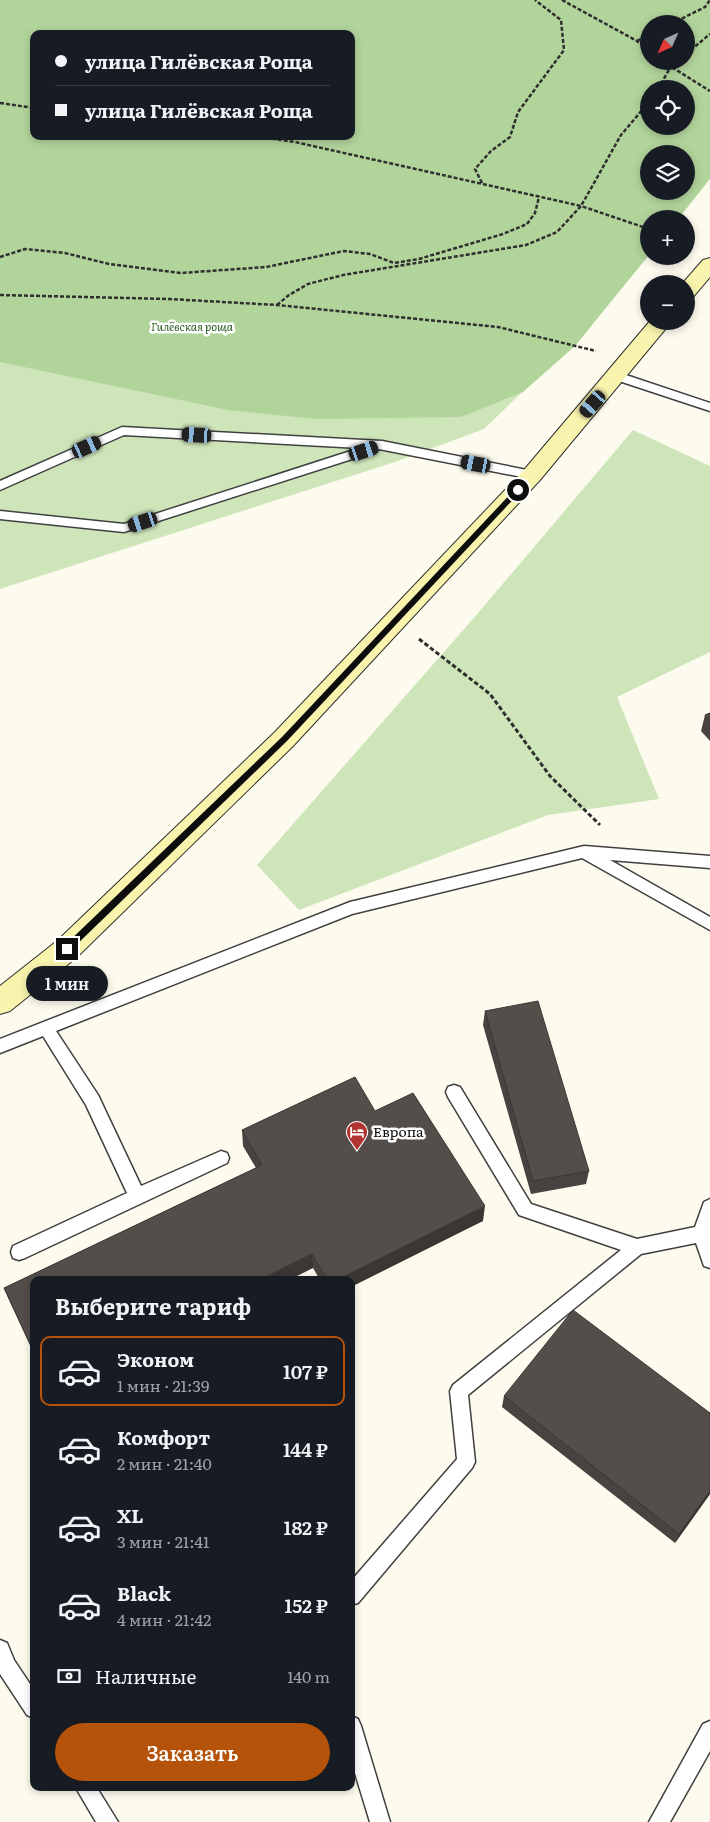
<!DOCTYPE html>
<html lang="ru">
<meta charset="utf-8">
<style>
:root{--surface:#171b24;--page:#20242c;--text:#f1f3f6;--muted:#9ea1a6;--line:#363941;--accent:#b45309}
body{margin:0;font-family:Literata,serif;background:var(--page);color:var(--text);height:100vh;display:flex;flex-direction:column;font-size:19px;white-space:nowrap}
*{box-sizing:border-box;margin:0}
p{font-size:16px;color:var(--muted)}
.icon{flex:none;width:28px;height:28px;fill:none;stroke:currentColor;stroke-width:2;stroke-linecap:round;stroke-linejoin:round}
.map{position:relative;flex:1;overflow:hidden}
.details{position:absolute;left:30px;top:1276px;width:325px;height:515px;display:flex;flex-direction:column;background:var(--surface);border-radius:10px;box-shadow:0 2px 8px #0003}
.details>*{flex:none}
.hud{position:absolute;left:30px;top:30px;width:325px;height:110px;border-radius:10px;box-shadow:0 2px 8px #0003;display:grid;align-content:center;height:110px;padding:0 25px;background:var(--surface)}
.needle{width:32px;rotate:225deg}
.buttons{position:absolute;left:640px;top:15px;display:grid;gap:10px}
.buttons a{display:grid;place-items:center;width:55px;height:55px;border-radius:50%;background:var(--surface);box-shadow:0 2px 8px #0003;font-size:25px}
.end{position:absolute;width:22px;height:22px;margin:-11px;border:6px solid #0d0d0d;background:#fff;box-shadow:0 0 0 2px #fff}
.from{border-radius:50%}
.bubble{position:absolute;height:35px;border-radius:18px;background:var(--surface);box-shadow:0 2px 8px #0003;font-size:16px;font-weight:600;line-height:35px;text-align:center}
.car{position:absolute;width:15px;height:30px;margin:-15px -8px;border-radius:6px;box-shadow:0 0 4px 1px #0007;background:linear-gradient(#222 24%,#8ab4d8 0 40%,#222 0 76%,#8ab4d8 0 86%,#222 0)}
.hud b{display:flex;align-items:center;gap:18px;height:48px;font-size:19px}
.hud b+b{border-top:1px solid var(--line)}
.hud i{width:12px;height:12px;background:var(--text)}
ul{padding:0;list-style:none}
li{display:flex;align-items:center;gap:15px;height:70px;margin:0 10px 8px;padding:0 15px;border:2px solid transparent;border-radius:10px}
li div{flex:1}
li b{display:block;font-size:19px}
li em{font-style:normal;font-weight:600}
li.selected{border-color:var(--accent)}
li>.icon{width:45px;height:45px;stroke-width:1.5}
h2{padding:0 25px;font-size:22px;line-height:60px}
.pay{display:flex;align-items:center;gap:12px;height:55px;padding:0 25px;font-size:19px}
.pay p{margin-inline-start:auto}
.action{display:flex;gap:10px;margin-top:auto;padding:10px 25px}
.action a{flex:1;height:58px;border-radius:30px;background:var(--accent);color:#fff;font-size:20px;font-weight:600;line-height:58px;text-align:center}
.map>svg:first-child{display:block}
</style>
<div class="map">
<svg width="710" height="1822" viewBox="0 0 710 1822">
<rect width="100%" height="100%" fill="#fdfbee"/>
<path fill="#cee5ba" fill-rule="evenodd" d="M 0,0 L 710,0 L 710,173 L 672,219 L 649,219 L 572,344 L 484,429 L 395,462 L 0,589 ZM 649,24 L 686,24 L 686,61 L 649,61 ZM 34,34 L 351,34 L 351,136 L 34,136 ZM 649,89 L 686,89 L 686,126 L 649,126 ZM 649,154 L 686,154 L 686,191 L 649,191 Z
M 633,430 L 710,466 L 710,652 L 617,697 L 659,799 L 548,815 L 299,910 L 257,865 L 479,612 Z"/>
<path fill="#b1d49b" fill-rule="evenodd" d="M 0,0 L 710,0 L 710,179 L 678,219 L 649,219 L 649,255 L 575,346 L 523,392 L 461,417 L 316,419 L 228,410 L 0,362 ZM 649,24 L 686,24 L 686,61 L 649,61 ZM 34,34 L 351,34 L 351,136 L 34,136 ZM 649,89 L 686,89 L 686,126 L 649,126 ZM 649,154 L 686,154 L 686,191 L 649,191 Z"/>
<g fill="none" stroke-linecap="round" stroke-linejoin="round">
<g stroke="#404040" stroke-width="3">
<path id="lane" d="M 617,372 L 710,403 L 710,411 L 613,379 L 611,376 Z
M 122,427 L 382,441 L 532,471 L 538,475 L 532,479 L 379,449 L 377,451 L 124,532 L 0,519 L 0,511 L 124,524 L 360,448 L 124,435 L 0,490 L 0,481 Z
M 584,846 L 710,856 L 710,868 L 610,860 L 710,917 L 710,930 L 582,858 L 352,914 L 56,1031 L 98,1095 L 141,1186 L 221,1151 L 227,1153 L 229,1158 L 227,1163 L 25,1258 L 19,1260 L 13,1258 L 11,1252 L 13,1246 L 127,1193 L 86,1105 L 43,1036 L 0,1053 L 0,1039 L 350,902 Z
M 454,1085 L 460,1087 L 531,1204 L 637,1239 L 695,1227 L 704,1202 L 710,1199 L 710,1268 L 704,1266 L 696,1243 L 641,1254 L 468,1395 L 475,1462 L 472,1468 L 358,1603 L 351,1605 L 351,1581 L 457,1459 L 450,1391 L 453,1385 L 621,1250 L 519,1215 L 448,1097 L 446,1092 L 448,1087 Z
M 0,1640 L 7,1643 L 14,1660 L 34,1690 L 34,1718 L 27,1715 L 0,1674 Z
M 351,1716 L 358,1719 L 361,1726 L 390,1822 L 370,1822 L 351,1760 Z
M 710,1721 L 710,1751 L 670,1822 L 649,1822 L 703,1724 Z
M 76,1788 L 97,1788 L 118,1822 L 96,1822 Z"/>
</g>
<g stroke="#2f2f2f" stroke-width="2">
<path id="secondary" d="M 710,258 L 710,277 L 693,297 L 686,298 L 686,284 L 682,284 L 703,260 Z
M 650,321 L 672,321 L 540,480 L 293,746 L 77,957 L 10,1011 L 0,1014 L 0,986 L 57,941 L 275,732 L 524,470 Z"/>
</g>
<path stroke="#2f2f2f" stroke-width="2.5" stroke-dasharray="4 2" stroke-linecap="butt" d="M 562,0 L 637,41 L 649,51
M 671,24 L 705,7 L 710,0
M 637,41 L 649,35
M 686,54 L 710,34
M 662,61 L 710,91
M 658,89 L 670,68 L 678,61
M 0,103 L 34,108
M 254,136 L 295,142 L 581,206 L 621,135 L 649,102
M 482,183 L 475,169 L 491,151 L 510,137 L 518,112 L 564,50 L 561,20 L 535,0
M 0,257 L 25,249 L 65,253 L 109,264 L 181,273 L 266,267 L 344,251 L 370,254 L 394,263 L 419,259 L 503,234 L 527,224 L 535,213 L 539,197
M 0,295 L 169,299 L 277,305 L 498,327 L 596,351
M 277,305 L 289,295 L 308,284 L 343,275 L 526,245 L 557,232 L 581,206 L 649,229"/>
<path stroke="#2f2f2f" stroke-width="3" stroke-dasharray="4.5 2.5" stroke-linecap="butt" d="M 419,639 L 490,694 L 550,776 L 600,825"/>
<use href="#lane" fill="#fff" fill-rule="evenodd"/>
<use href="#secondary" fill="#f8f4ae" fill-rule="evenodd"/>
</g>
<path fill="#484340" d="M 710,713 L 710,741 L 701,731 L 705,715 Z
M 485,1011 L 589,1171 L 586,1184 L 531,1194 L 483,1025 Z
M 375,1111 L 483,1221 L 351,1280 L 320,1280 L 313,1268 L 34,1280 L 34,1354 L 10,1302 L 4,1288 L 256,1168 L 243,1146 L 242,1130 Z
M 504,1396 L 710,1494 L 675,1543 L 502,1407 Z"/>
<path fill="#3b3734" d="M 485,1206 L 483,1221 L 351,1287 L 351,1280 L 337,1280 Z
M 312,1254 L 313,1268 L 289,1280 L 259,1280 Z
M 710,1491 L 710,1494 L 675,1543 L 679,1534 Z"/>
<path fill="#544e4a" stroke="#3b3734" d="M 710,713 L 710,721 L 705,715 Z
M 538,1001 L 589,1171 L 533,1181 L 485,1011 Z
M 355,1077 L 375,1111 L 413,1093 L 485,1206 L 337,1280 L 327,1280 L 312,1254 L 259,1280 L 34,1280 L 34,1352 L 4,1288 L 262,1165 L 242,1130 Z
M 573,1310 L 710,1413 L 710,1491 L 679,1534 L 504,1396 Z"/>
<path fill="#0d0d0d" d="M 516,488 L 522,490 L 287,741 L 70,951 L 64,951 L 64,946 L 282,737 Z"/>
<defs>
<g id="hotel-pin" transform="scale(1.125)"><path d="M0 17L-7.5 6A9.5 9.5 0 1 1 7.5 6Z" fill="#b03331" stroke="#fff"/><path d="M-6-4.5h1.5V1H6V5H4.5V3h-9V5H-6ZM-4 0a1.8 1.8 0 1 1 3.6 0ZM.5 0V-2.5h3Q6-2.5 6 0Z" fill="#fff"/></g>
</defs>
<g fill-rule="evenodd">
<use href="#hotel-pin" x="357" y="1132"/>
</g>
<g text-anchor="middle" stroke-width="5" stroke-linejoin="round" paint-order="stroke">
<g font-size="11" font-style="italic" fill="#2c5e23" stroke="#fff">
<text x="192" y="331">Гилёвская роща</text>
</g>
<g font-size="14" fill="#0d0d0d" stroke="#fff" text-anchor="start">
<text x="373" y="1137">Европа</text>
</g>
</g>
</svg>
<div class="buttons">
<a><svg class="needle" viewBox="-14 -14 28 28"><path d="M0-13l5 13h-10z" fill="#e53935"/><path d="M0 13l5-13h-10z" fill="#9ea1a6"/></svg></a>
<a><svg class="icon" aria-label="locate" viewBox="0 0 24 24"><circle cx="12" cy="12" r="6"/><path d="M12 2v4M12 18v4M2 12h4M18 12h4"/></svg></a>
<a><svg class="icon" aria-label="layers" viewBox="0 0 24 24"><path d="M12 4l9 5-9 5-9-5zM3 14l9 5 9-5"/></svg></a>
<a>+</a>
<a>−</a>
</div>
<i class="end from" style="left:518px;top:490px"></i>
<i class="end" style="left:67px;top:949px"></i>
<div class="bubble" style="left:26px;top:966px;width:82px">1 мин</div>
<i class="car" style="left:593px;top:404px;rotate:221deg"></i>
<i class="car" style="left:197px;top:435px;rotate:273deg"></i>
<i class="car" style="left:87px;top:447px;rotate:66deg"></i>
<i class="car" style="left:364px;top:451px;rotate:72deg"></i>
<i class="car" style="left:476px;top:464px;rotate:281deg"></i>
<i class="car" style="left:143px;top:522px;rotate:252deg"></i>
<div class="hud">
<b><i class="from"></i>улица Гилёвская Роща</b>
<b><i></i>улица Гилёвская Роща</b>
</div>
<section class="details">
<h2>Выберите тариф</h2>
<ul>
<li class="selected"><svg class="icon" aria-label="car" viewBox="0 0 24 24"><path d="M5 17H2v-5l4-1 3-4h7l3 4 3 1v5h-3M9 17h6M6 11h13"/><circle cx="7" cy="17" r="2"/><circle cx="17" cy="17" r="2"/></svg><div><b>Эконом</b><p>1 мин · 21:39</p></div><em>107 ₽</em></li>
<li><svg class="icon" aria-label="car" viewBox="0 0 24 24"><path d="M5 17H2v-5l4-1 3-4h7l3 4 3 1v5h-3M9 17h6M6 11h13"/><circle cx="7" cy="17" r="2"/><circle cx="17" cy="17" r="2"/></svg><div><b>Комфорт</b><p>2 мин · 21:40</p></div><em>144 ₽</em></li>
<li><svg class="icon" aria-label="car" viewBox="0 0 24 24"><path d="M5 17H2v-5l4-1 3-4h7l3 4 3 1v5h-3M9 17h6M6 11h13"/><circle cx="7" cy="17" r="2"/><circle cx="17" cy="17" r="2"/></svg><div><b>XL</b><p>3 мин · 21:41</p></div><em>182 ₽</em></li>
<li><svg class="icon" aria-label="car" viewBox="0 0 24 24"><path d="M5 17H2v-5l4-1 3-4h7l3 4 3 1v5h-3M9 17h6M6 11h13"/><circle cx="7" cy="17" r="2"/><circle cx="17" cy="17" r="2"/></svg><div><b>Black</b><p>4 мин · 21:42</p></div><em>152 ₽</em></li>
</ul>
<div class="pay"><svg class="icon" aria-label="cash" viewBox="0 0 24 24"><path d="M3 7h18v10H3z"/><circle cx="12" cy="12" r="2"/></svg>Наличные<p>140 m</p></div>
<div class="action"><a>Заказать</a></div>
</section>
</div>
